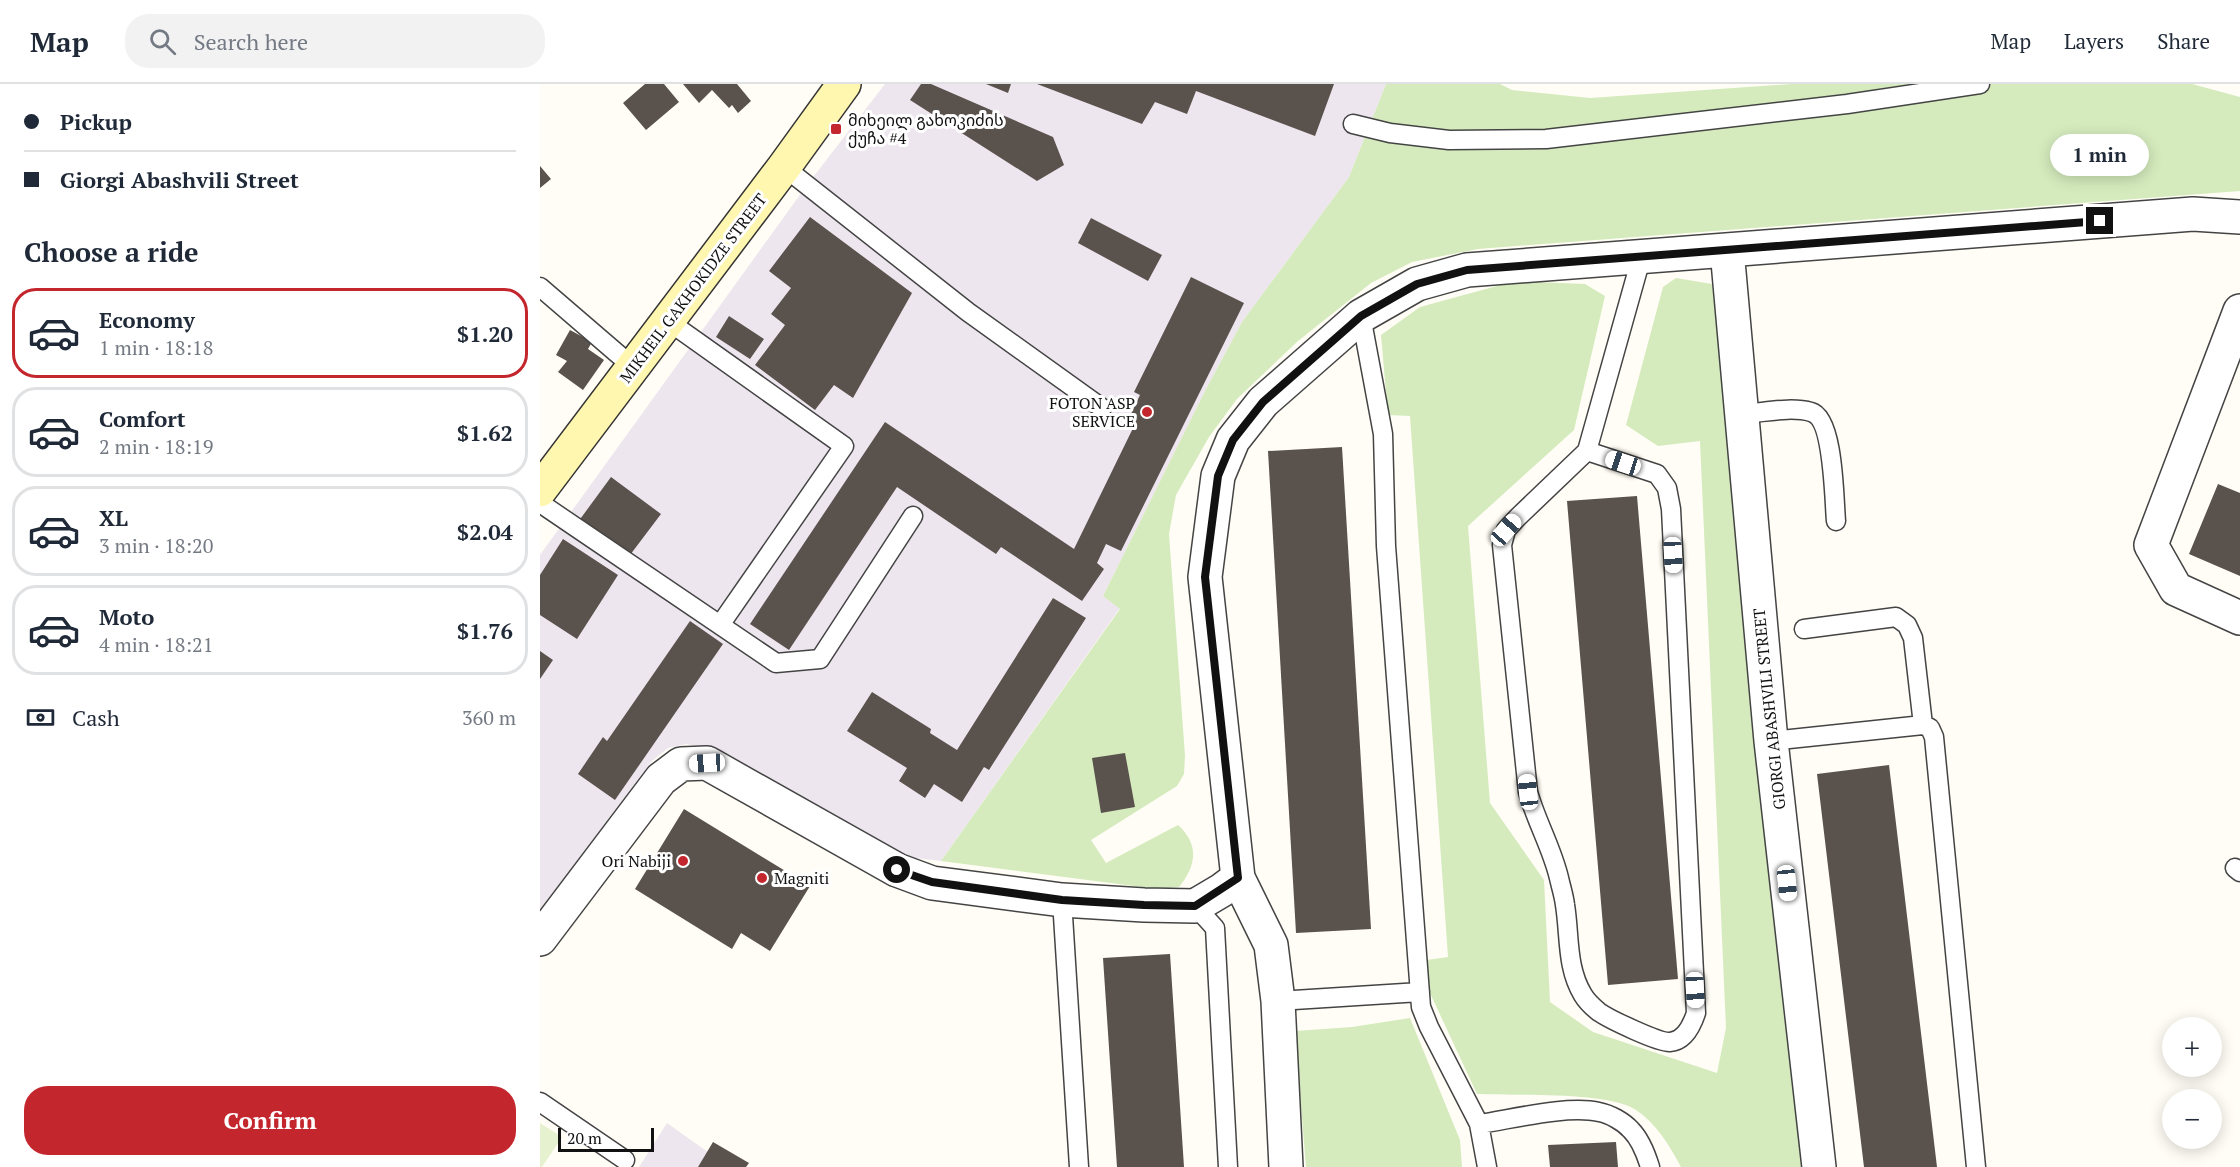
<!DOCTYPE html>
<meta charset="utf-8">
<style>
:root{--surface:#fff;--page:#f2f2f3;--text:#1f2937;--muted:#747a83;--line:#e0e1e3;--accent:#c4262e}
body{margin:0;font-family:"PT Serif","Noto Sans Georgian",serif;background:var(--page);color:var(--text);height:100vh;display:flex;flex-direction:column;font-size:22px;white-space:nowrap}
*{box-sizing:border-box;margin:0}
p{font-size:20px;color:var(--muted)}
.icon{flex:none;width:33px;height:33px;fill:none;stroke:currentColor;stroke-width:2;stroke-linecap:round;stroke-linejoin:round}
.map{position:relative;flex:1;overflow:hidden}
.details{display:flex;flex-direction:column;background:var(--surface);width:540px}
.details>*{flex:none}
.top-card{display:grid;align-content:center;height:132px;padding:0 24px;background:var(--surface)}
.buttons{position:absolute;left:1622px;top:933px;display:grid;gap:12px}
.buttons a{display:grid;place-items:center;width:60px;height:60px;border-radius:50%;background:var(--surface);box-shadow:0 3px 15px #0003;font-size:30px}
.scale{position:absolute;left:18px;bottom:15px;width:96px;box-sizing:border-box;padding-left:6px;border:3px solid #111;border-top:0;font-size:16px;line-height:21px;white-space:nowrap;color:#111;-webkit-text-stroke:4px #fff;paint-order:stroke}
.end{position:absolute;width:27px;height:27px;margin:-14px;border:8px solid #111;background:#fff;box-shadow:0 0 0 3px #fff}
.from{border-radius:50%}
.bubble{position:absolute;height:42px;border-radius:21px;background:var(--surface);box-shadow:0 3px 15px #0003;font-size:20px;font-weight:800;line-height:42px;text-align:center}
.car{position:absolute;width:18px;height:36px;margin:-18px -9px;border-radius:8px;box-shadow:0 0 4px 2px #0007;background:linear-gradient(#fff 24%,#345 0 40%,#fff 0 76%,#345 0 86%,#fff 0)}
.top-card b{display:flex;align-items:center;gap:21px;height:57px;font-size:22px}
.top-card b+b{border-top:2px solid var(--line)}
.top-card i{width:15px;height:15px;background:var(--text)}
ul{padding:0;list-style:none}
li{display:flex;align-items:center;gap:18px;height:90px;margin:0 12px 9px;padding:0 12px;border:3px solid var(--line);border-radius:24px}
li div{flex:1}
li b{display:block;font-size:22px}
li em{font-style:normal;font-weight:800}
li.active{border-color:var(--accent)}
li>.icon{width:54px;height:54px;stroke-width:1.5}
h2{padding:0 24px;font-size:27px;line-height:72px}
.pay{display:flex;align-items:center;gap:15px;height:66px;padding:0 24px;font-size:22px}
.pay p{margin-inline-start:auto}
.cta{display:flex;gap:12px;margin-top:auto;padding:12px 24px}
.cta a{flex:1;height:69px;border-radius:24px;background:var(--accent);color:#fff;font-size:24px;font-weight:800;line-height:69px;text-align:center}
header{display:flex;align-items:center;gap:36px;box-sizing:border-box;height:84px;padding:0 30px;background:var(--surface);border-bottom:2px solid var(--line)}
header strong{font-size:28px}
nav{display:flex;gap:33px;margin-inline-start:auto;font-size:21px}
.search{width:420px;height:54px;background:var(--page);display:flex;align-items:center;gap:15px;box-sizing:border-box;padding:0 21px;border-radius:24px;color:var(--muted);font-size:22px}
main{display:flex;flex:1;min-height:0}
.map>svg:first-child{display:block}
</style>
<header>
<strong>Map</strong>
<div class="search"><svg class="icon" aria-label="search" viewBox="0 0 24 24"><circle cx="10" cy="10" r="6"/><path d="M15 15l6 6"/></svg>Search here</div>
<nav><a>Map</a><a>Layers</a><a>Share</a></nav>
</header>
<main>
<section class="details">
<div class="top-card">
<b><i class="from"></i>Pickup</b>
<b><i></i>Giorgi Abashvili Street</b>
</div>
<h2>Choose a ride</h2>
<ul>
<li class="active"><svg class="icon" aria-label="car" viewBox="0 0 24 24"><path d="M5 17H2v-5l4-1 3-4h7l3 4 3 1v5h-3M9 17h6M6 11h13"/><circle cx="7" cy="17" r="2"/><circle cx="17" cy="17" r="2"/></svg><div><b>Economy</b><p>1 min · 18:18</p></div><em>$1.20</em></li>
<li><svg class="icon" aria-label="car" viewBox="0 0 24 24"><path d="M5 17H2v-5l4-1 3-4h7l3 4 3 1v5h-3M9 17h6M6 11h13"/><circle cx="7" cy="17" r="2"/><circle cx="17" cy="17" r="2"/></svg><div><b>Comfort</b><p>2 min · 18:19</p></div><em>$1.62</em></li>
<li><svg class="icon" aria-label="car" viewBox="0 0 24 24"><path d="M5 17H2v-5l4-1 3-4h7l3 4 3 1v5h-3M9 17h6M6 11h13"/><circle cx="7" cy="17" r="2"/><circle cx="17" cy="17" r="2"/></svg><div><b>XL</b><p>3 min · 18:20</p></div><em>$2.04</em></li>
<li><svg class="icon" aria-label="car" viewBox="0 0 24 24"><path d="M5 17H2v-5l4-1 3-4h7l3 4 3 1v5h-3M9 17h6M6 11h13"/><circle cx="7" cy="17" r="2"/><circle cx="17" cy="17" r="2"/></svg><div><b>Moto</b><p>4 min · 18:21</p></div><em>$1.76</em></li>
</ul>
<div class="pay"><svg class="icon" aria-label="cash" viewBox="0 0 24 24"><path d="M3 7h18v10H3z"/><circle cx="12" cy="12" r="2"/></svg>Cash<p>360 m</p></div>
<div class="cta"><a>Confirm</a></div>
</section>
<div class="map">
<svg width="1700" height="1083" viewBox="0 0 1700 1083">
<rect width="100%" height="100%" fill="#fffdf5"/>
<path fill="#eee6ef" d="M 345,0 L 846,0 L 809,93 L 702,238 L 666,305 L 563,512 L 580,524 L 401,777 L 368,773 L 337,760 L 162,664 L 147,660 L 128,664 L 112,677 L 0,825 L 0,471 L 267,101 Z
M 127,1039 L 189,1083 L 99,1083 Z"/>
<path fill="#d5ebbd" d="M 846,0 L 960,0 L 972,6 L 1050,14 L 1251,0 L 1652,0 L 1700,13 L 1700,107 L 938,165 L 872,178 L 831,199 L 758,257 L 697,315 L 669,353 L 636,411 L 629,450 L 645,672 L 644,690 L 637,702 L 551,756 L 566,779 L 638,741 C 660,761 656,782 639,803 L 617,805 L 401,777 L 580,525 L 563,512 L 666,305 L 702,238 L 809,93 Z
M 1136,194 L 1172,200 L 1262,1083 L 1141,1083 C 1129,1061 1117,1040 1096,1026 C 1068,1007 974,1012 937,1010 L 889,907 L 887,876 L 908,873 L 870,332 L 848,331 L 841,251 L 880,223 L 975,197 L 1045,200 L 1065,212 L 1034,346 L 928,442 L 950,719 L 1004,796 L 1010,918 L 1053,948 L 1177,989 L 1186,944 L 1160,357 L 1118,362 L 1086,341 L 1123,203 Z
M 870,934 L 920,1056 L 922,1083 L 766,1083 L 755,947 L 812,943 Z"/>
<path fill="#e6f2cf" d="M 0,1039 L 22,1053 L 2,1083 L 0,1083 Z"/>
<path fill="#5a524d" d="M 105,0 L 124,0 L 139,18 L 106,46 L 83,19 Z
M 143,0 L 197,0 L 211,17 L 198,29 L 192,21 L 189,24 L 172,6 L 159,19 Z
M 381,0 L 391,0 L 513,53 L 524,81 L 497,97 L 370,16 Z
M 446,0 L 471,0 L 468,9 Z
M 497,0 L 794,0 L 775,52 L 656,7 L 647,30 L 615,18 L 602,40 Z
M 0,82 L 11,95 L 0,104 Z
M 270,133 L 372,209 L 313,314 L 294,301 L 275,326 L 215,281 L 245,241 L 231,230 L 251,204 L 229,187 Z
M 551,134 L 622,171 L 608,197 L 538,159 Z
M 651,193 L 704,219 L 581,467 L 566,460 L 557,479 L 564,485 L 542,517 L 461,463 L 456,470 L 357,403 L 249,566 L 210,540 L 345,338 L 534,465 L 595,340 L 588,336 L 600,311 L 594,308 Z
M 189,232 L 224,255 L 210,275 L 176,253 Z
M 30,246 L 52,258 L 48,265 L 64,276 L 43,306 L 18,288 L 27,277 L 16,271 Z
M 802,363 L 831,845 L 756,849 L 728,367 Z
M 71,393 L 121,430 L 87,475 L 38,438 Z
M 1678,400 L 1700,409 L 1700,492 L 1649,470 Z
M 1097,412 L 1138,895 L 1068,901 L 1027,417 Z
M 23,455 L 78,491 L 37,555 L 0,531 L 0,491 Z
M 513,514 L 546,534 L 449,686 L 444,683 L 422,718 L 394,700 L 385,714 L 359,697 L 367,684 L 307,647 L 332,608 L 391,645 L 390,649 L 417,666 Z
M 150,537 L 183,560 L 75,716 L 38,690 L 63,653 L 67,657 Z
M 0,567 L 13,576 L 0,595 Z
M 585,669 L 595,723 L 561,729 L 552,674 Z
M 1349,681 L 1397,1083 L 1324,1083 L 1277,690 Z
M 144,725 L 270,802 L 230,867 L 201,849 L 192,865 L 95,805 Z
M 630,870 L 644,1083 L 577,1083 L 563,874 Z
M 173,1058 L 209,1079 L 206,1083 L 158,1083 Z
M 1076,1058 L 1078,1083 L 1010,1083 L 1008,1061 Z"/>
<g fill="none" stroke-linecap="round" stroke-linejoin="round">
<g stroke="#444" stroke-width="21">
<path id="service" d="M 813,40 L 850,49 L 909,56 L 1006,55 L 1307,20 L 1440,0
M 244,83 L 428,228 L 562,324
M 0,203 L 93,283
M 821,232 L 843,350 L 846,462 L 881,923 L 889,943 L 939,1040 L 947,1083
M 128,237 L 304,362 L 180,541
M 1201,330 C 1223,329 1250,322 1271,328 C 1294,334 1294,416 1296,437
M 1047,367 L 1117,390 L 1127,404 L 1131,425 L 1156,929 C 1152,941 1145,957 1130,958 C 1119,959 1069,935 1059,928 C 1054,924 1046,916 1043,911 C 1026,883 1030,851 1025,821 C 1024,812 1021,803 1019,794 C 1012,764 996,737 988,708 L 962,461 L 966,446 L 978,433 L 1047,367 L 1102,171
M 0,419 L 236,579 L 280,575 L 373,432
M 1264,545 L 1356,533 L 1367,541 L 1373,554 L 1383,641
M 1231,657 L 1383,641 L 1390,644 L 1394,653 L 1436,1083
M 1695,784 L 1700,788
M 522,816 L 539,1083
M 655,822 L 675,844 L 688,1083
M 738,917 L 880,908
M 0,1018 L 85,1076
M 939,1040 C 973,1035 1027,1021 1059,1028 C 1070,1030 1084,1038 1091,1046 C 1101,1056 1106,1070 1110,1083"/>
</g>
<g stroke="#444" stroke-width="36">
<path id="minor" d="M 1187,166 L 1231,657 L 1279,1083
M 1700,227 L 1611,461 L 1636,505 L 1700,534
M 0,855 L 121,695 L 141,680 L 167,679 L 357,786 L 392,799 L 522,816 L 604,821 L 655,822 L 682,806 L 698,794
M 746,1083 L 738,917 L 731,861 L 698,794 L 665,493 L 678,392 L 693,356 L 723,318 L 821,232 L 877,200 L 927,186 L 1653,130 L 1700,133"/>
</g>
<g stroke="#333" stroke-width="36">
<path id="secondary" d="M 0,406 L 244,83 L 304,0"/>
</g>
<use href="#service" stroke="#fff" stroke-width="18"/>
<use href="#minor" stroke="#fff" stroke-width="33"/>
<use href="#secondary" stroke="#fff6b0" stroke-width="33"/>
</g>
<g fill="none" stroke-linecap="round" stroke-linejoin="round">
<path stroke="#111" stroke-width="8" d="M 357,786 L 392,798 L 522,816 L 604,821 L 655,822 L 698,794 L 665,493 L 678,392 L 693,356 L 723,318 L 821,232 L 877,200 L 927,186 L 1560,137"/>
</g>
<g fill="#c4262e" stroke="#fff" stroke-width="2">
<rect x="290" y="39" width="12" height="12" rx="3"/>
<circle cx="607" cy="328" r="6"/>
<circle cx="143" cy="777" r="6"/>
<circle cx="222" cy="794" r="6"/>
</g>
<g text-anchor="middle" stroke-width="6" stroke-linejoin="round" paint-order="stroke">
<g font-size="16" fill="#111" stroke="#fff" text-anchor="start">
<text x="308" y="42">მიხეილ გახოკიძის<tspan x="308" dy="18">ქუჩა #4</tspan></text>
<text x="595" y="325" text-anchor="end">FOTON ASP<tspan x="595" dy="18">SERVICE</tspan></text>
<text x="131" y="783" text-anchor="end">Ori Nabiji</text>
<text x="234" y="800">Magniti</text>
</g>
<g font-size="16" fill="#111" stroke="#fff">
<text transform="translate(153 204) rotate(-53)" y="6">MIKHEIL GAKHOKIDZE STREET</text>
<text transform="translate(1229 625) rotate(-96)" y="6">GIORGI ABASHVILI STREET</text>
</g>
</g>
</svg>
<div class="buttons">
<a>+</a>
<a>−</a>
</div>
<div class="scale">20 m</div>
<i class="end from" style="left:357px;top:786px"></i>
<i class="end" style="left:1560px;top:137px"></i>
<div class="bubble" style="left:1510px;top:50px;width:99px">1 min</div>
<i class="car" style="left:1083px;top:379px;rotate:288deg"></i>
<i class="car" style="left:966px;top:446px;rotate:41deg"></i>
<i class="car" style="left:1133px;top:471px;rotate:177deg"></i>
<i class="car" style="left:167px;top:679px;rotate:267deg"></i>
<i class="car" style="left:988px;top:708px;rotate:354deg"></i>
<i class="car" style="left:1247px;top:799px;rotate:174deg"></i>
<i class="car" style="left:1155px;top:906px;rotate:177deg"></i>
</div>
</main>
